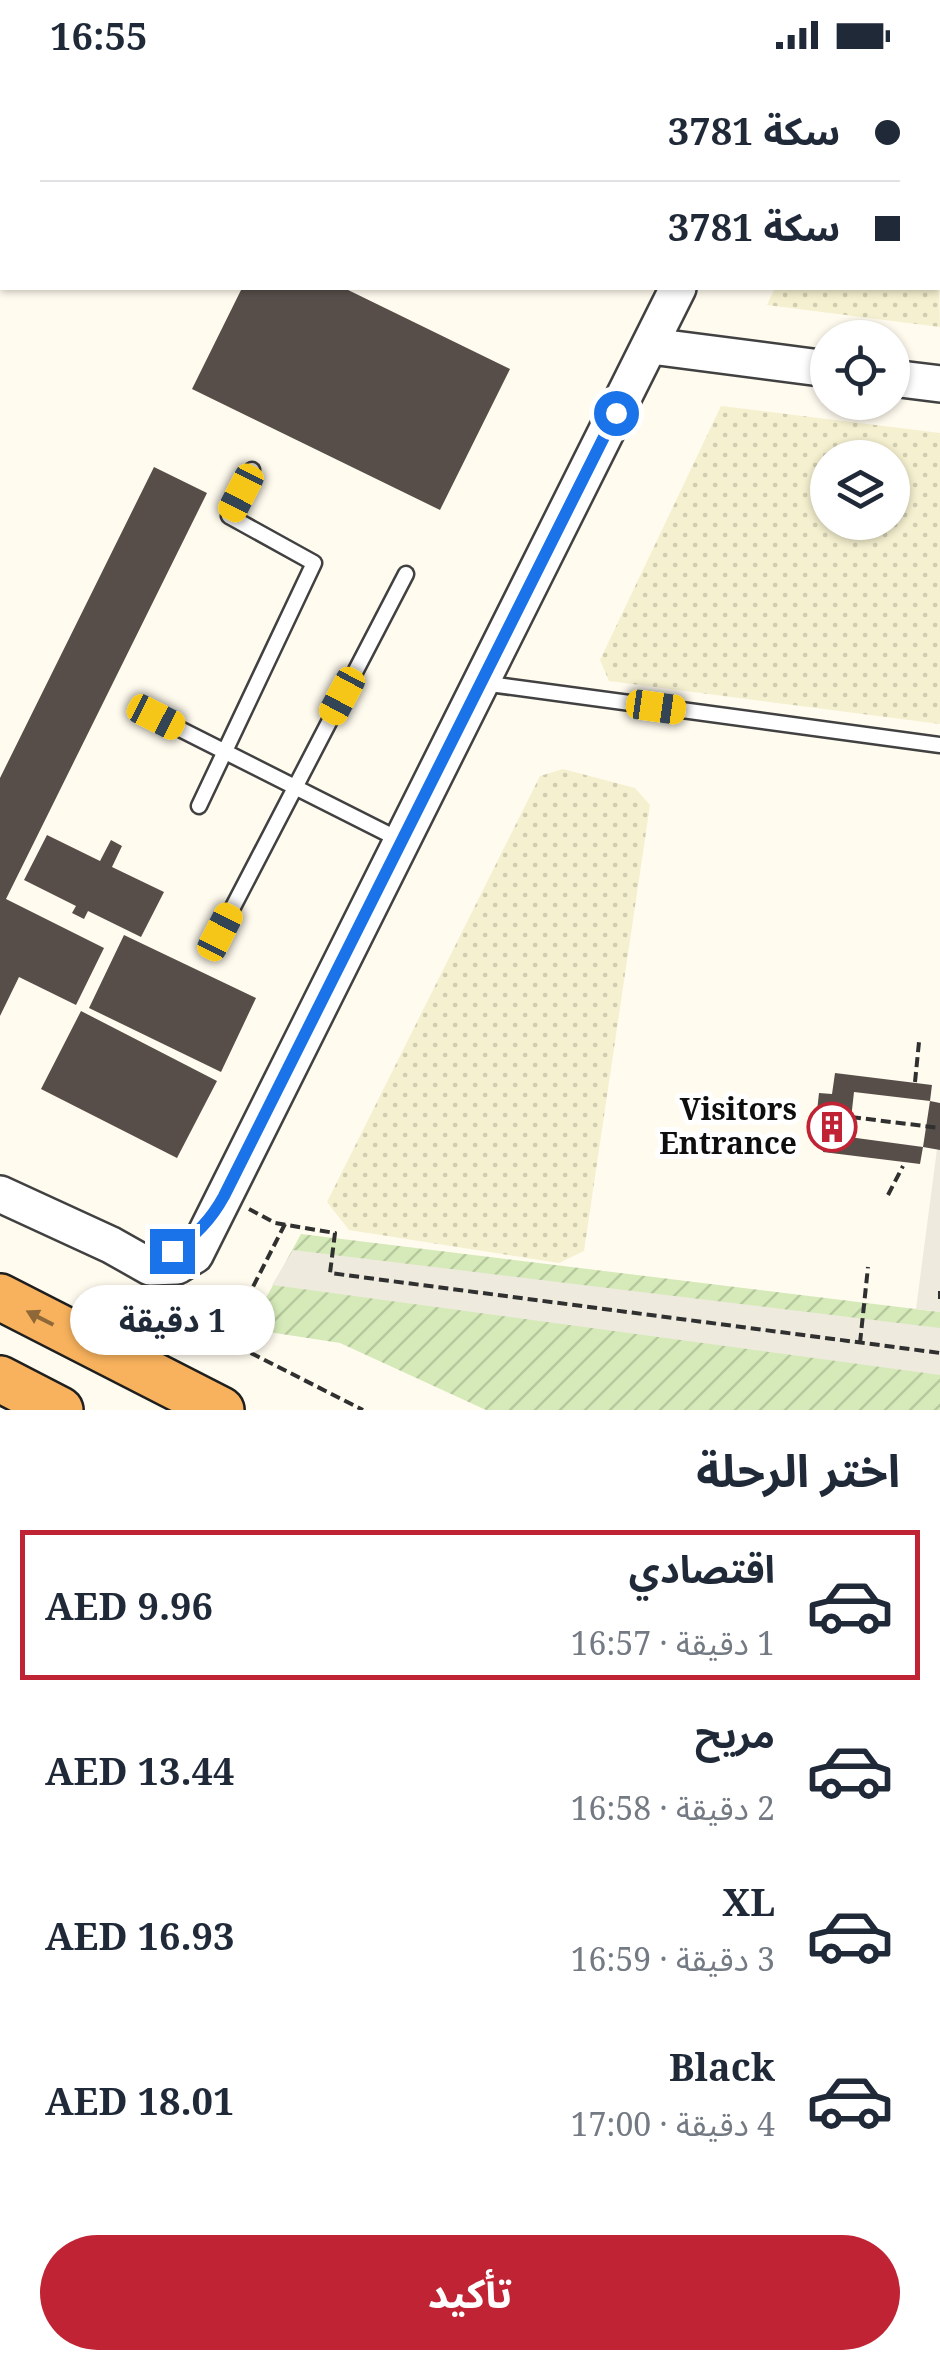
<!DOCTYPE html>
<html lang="ar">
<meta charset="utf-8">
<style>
:root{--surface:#fff;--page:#f2f2f3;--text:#1f2937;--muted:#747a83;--line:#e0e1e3;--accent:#c02434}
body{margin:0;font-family:"Noto Serif","Noto Sans Arabic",serif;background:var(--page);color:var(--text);direction:rtl;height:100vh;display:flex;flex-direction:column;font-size:38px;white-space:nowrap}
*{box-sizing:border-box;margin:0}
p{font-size:32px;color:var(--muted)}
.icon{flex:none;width:55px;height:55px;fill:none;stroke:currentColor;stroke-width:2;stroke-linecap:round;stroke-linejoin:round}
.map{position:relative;height:1340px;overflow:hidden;direction:ltr}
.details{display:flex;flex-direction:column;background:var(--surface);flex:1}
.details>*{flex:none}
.guide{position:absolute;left:0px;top:0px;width:940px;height:220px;box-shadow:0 2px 8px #0004;direction:rtl;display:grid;align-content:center;height:220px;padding:0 40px;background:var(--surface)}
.fabs{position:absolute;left:810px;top:250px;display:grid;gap:20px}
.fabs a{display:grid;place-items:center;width:100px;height:100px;border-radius:50%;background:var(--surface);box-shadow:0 2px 8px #0004;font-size:50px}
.end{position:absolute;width:45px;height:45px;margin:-22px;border:12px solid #1a73e8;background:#fff;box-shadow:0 0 0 5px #fff}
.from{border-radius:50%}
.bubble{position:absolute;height:70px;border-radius:35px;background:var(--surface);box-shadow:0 2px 8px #0004;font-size:32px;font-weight:700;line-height:70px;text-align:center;direction:rtl}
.car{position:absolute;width:30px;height:60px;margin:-30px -15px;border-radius:12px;box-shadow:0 0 8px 2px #0007;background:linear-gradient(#f5c518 24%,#345 0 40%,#f5c518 0 76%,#345 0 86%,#f5c518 0)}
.guide b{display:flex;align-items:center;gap:35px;height:95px;font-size:38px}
.guide b+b{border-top:2px solid var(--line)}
.guide i{width:25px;height:25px;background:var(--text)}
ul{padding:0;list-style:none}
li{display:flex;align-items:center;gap:30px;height:150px;margin:0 20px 15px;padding:0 20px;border:5px solid transparent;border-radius:0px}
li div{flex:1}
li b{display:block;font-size:38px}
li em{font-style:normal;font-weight:700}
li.active{border-color:var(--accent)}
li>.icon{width:90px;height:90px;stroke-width:1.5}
h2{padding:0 40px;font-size:45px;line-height:120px}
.primary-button{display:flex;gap:20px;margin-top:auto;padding:20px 40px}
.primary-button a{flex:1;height:115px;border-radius:60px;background:var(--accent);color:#fff;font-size:40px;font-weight:700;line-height:115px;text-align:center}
.status{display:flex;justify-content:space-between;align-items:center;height:70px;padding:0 50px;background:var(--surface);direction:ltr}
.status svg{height:28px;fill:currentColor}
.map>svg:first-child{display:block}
</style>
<div class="status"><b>16:55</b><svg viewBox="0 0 49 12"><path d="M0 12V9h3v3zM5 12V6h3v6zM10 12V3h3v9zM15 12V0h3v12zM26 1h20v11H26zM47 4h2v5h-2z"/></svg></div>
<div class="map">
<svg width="940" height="1340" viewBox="0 0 940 1340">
<defs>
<pattern id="farmland-dots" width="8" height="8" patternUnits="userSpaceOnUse" patternTransform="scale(2.5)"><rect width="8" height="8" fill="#f5f0cf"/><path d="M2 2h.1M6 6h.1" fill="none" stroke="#d1cdb1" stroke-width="1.8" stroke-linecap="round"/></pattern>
<pattern id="garden-furrows" width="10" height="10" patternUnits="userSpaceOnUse" patternTransform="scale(2.5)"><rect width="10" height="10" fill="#d5eab8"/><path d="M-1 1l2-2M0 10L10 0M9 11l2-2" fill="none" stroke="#b6c89d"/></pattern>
</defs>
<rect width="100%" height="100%" fill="#fffbef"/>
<path fill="url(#farmland-dots)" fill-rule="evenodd" d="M 938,171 L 940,257 L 767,235 L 775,218 L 938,218 Z
M 721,336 L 940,363 L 940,654 L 609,611 L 600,590 ZM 828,388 L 892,388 L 892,452 L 828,452 Z
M 563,699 L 635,718 L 650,735 L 584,1181 L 559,1193 L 349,1160 L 327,1132 L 540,706 Z"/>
<path fill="url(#garden-furrows)" d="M 301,1164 L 940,1242 L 940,1340 L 486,1340 L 340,1273 L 249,1259 Z"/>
<path fill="#efeade" d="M 937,1079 L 940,1080 L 940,1242 L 916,1239 Z
M 293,1180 L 940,1258 L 940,1305 L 272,1215 Z"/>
<path fill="#574e4a" d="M 242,218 L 344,218 L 510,299 L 440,440 L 192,319 Z
M 154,397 L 207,423 L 6,829 L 104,878 L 76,935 L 19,907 L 0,946 L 0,708 Z
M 47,765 L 100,791 L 111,770 L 122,776 L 112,797 L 164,822 L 141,867 L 88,841 L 84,849 L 72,843 L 76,836 L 24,810 Z
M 124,865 L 256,928 L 221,1002 L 89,938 Z
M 81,941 L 217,1011 L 177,1088 L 41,1019 Z
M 835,1003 L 932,1015 L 930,1031 L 854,1022 L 849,1067 L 923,1077 L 920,1094 L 823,1082 L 824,1071 L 814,1069 L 819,1023 L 832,1024 Z
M 930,1031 L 940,1033 L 940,1080 L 923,1077 Z"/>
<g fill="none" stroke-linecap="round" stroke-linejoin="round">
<g stroke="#414141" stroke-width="19">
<path id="service" d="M 547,2 L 548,0
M 482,613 L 940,675
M 156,647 L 402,771
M 199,736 L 314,493 L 229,446 L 252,400
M 220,862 L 406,504"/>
</g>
<g stroke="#414141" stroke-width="40">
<path id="tertiary" d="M 513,0 L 519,2
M 775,2 L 776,0
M 651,276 L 828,299
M 892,308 L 940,314
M 0,1124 L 111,1175 L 150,1197 L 177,1196 L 195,1185 L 678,218"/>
</g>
<g stroke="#1f1f1f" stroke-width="50">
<path id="trunk" d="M 0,1227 L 221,1340
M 0,1309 L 60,1340"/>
</g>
<path stroke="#303030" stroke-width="4" stroke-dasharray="10 5" stroke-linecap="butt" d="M 915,1012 L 919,972
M 851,1047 L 940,1058
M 888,1125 L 903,1096
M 249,1139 L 275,1153 L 335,1163 L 330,1203 L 940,1283
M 285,1154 L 232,1258 L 234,1269 L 243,1279 L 363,1340
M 940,1221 L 940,1229
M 860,1273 L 868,1197"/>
<use href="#service" stroke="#fff" stroke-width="14"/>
<use href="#tertiary" stroke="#fff" stroke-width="35"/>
<use href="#trunk" stroke="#f8b25d" stroke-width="45"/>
</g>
<defs><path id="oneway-solid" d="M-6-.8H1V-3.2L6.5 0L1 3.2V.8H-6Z" transform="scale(2.5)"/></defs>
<use fill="#8f6839" href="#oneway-solid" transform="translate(40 1248) rotate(-153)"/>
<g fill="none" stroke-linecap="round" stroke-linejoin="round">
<path stroke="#1a73e8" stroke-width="12" d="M 172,1181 C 195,1167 211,1150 224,1126 L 616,343"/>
</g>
<defs>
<g id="building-ring" transform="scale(2.5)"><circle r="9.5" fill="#fff" stroke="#c02434" stroke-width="1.5"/><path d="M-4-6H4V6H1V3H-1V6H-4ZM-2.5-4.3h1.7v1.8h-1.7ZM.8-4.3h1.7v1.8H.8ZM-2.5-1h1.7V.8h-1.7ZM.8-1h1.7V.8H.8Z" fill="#c02434"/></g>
</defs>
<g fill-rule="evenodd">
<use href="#building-ring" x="832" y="1057"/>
</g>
<g text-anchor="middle" stroke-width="10" stroke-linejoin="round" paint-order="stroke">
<g font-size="30" font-weight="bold" fill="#0e0e0e" stroke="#fff" text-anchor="end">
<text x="797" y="1050">Visitors<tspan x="797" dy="34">Entrance</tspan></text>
</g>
</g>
</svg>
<div class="fabs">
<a><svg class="icon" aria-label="locate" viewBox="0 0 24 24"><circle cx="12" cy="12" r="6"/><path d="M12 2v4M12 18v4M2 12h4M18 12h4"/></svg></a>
<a><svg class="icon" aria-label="layers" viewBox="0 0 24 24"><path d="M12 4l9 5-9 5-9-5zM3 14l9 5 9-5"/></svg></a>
</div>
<i class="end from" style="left:616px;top:343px"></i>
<i class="end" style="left:172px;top:1181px"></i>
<div class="bubble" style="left:70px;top:1215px;width:205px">1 دقيقة</div>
<i class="car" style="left:241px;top:423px;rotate:207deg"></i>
<i class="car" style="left:342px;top:626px;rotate:208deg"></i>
<i class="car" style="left:656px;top:637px;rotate:98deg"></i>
<i class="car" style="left:156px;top:647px;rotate:117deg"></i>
<i class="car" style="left:220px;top:862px;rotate:27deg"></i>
<div class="guide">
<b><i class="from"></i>سكة 3781</b>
<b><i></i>سكة 3781</b>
</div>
</div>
<section class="details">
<h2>اختر الرحلة</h2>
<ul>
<li class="active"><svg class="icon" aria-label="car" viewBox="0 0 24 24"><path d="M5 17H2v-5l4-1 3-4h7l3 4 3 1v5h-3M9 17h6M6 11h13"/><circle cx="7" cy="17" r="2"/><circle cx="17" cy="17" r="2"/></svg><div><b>اقتصادي</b><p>1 دقيقة · 16:57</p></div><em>AED 9.96</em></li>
<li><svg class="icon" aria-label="car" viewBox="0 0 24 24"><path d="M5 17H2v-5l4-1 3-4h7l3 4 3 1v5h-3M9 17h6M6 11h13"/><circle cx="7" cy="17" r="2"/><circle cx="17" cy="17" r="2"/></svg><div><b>مريح</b><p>2 دقيقة · 16:58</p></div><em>AED 13.44</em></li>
<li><svg class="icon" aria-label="car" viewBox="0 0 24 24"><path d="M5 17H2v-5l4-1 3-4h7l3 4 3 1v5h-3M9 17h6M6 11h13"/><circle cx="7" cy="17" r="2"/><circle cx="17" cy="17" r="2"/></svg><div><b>XL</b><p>3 دقيقة · 16:59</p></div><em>AED 16.93</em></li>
<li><svg class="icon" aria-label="car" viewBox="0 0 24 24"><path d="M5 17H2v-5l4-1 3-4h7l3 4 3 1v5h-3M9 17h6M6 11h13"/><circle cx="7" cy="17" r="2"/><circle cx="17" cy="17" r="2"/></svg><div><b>Black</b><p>4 دقيقة · 17:00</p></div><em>AED 18.01</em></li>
</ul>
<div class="primary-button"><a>تأكيد</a></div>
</section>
